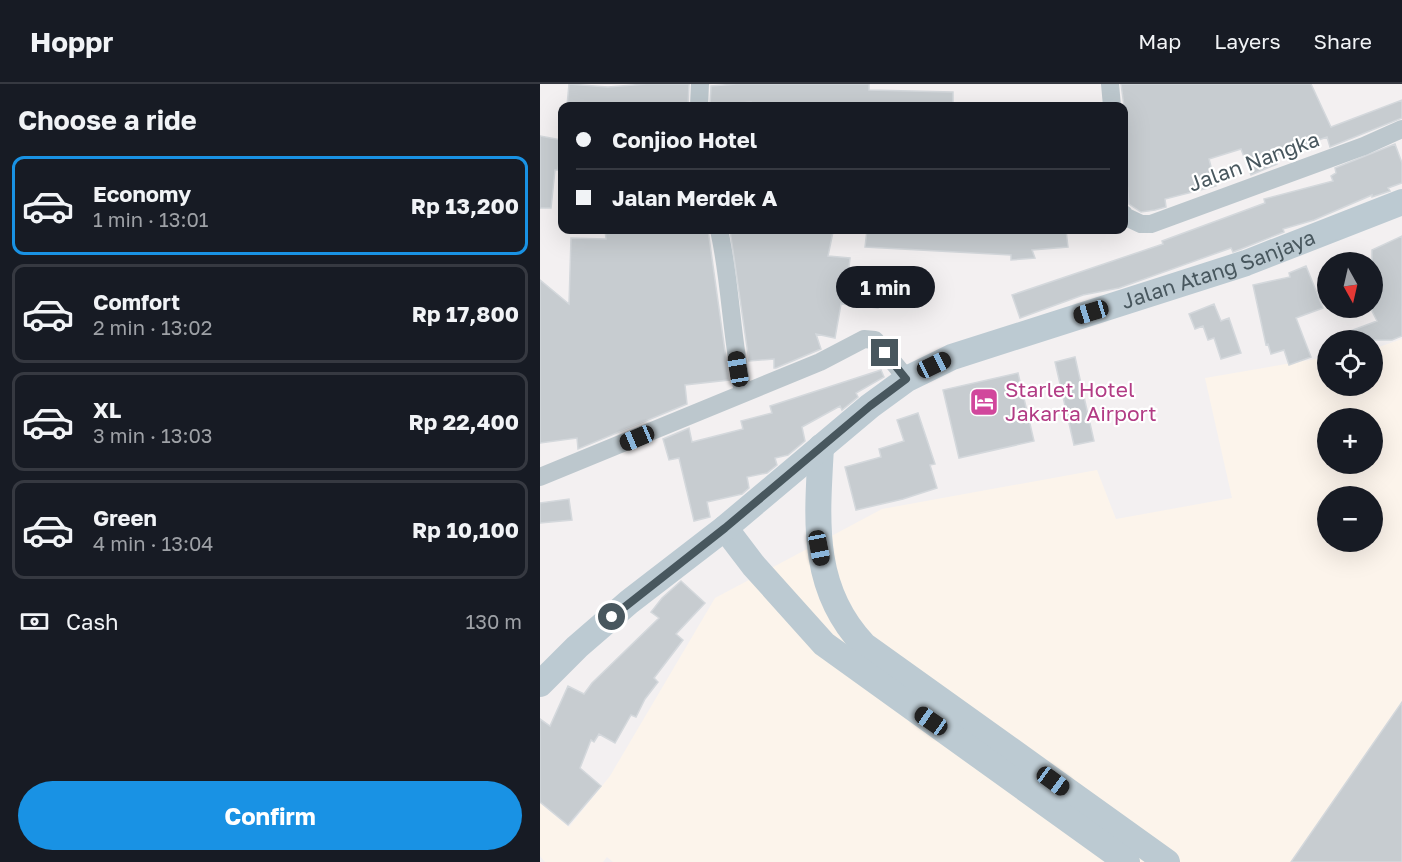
<!DOCTYPE html>
<meta charset="utf-8">
<style>
:root{--surface:#171b24;--page:#242831;--text:#f1f3f6;--muted:#9ea1a6;--line:#363941;--accent:#1992e4}
body{margin:0;font-family:"Golos Text",sans-serif;background:var(--page);color:var(--text);height:100vh;display:flex;flex-direction:column;font-size:22px;white-space:nowrap}
*{box-sizing:border-box;margin:0}
p{font-size:20px;color:var(--muted)}
.icon{flex:none;width:33px;height:33px;fill:none;stroke:currentColor;stroke-width:2;stroke-linecap:round;stroke-linejoin:round}
.map{position:relative;flex:1;overflow:hidden}
.sheet{display:flex;flex-direction:column;background:var(--surface);width:540px}
.sheet>*{flex:none}
.top-card{position:absolute;left:18px;top:18px;width:570px;height:132px;border-radius:12px;box-shadow:0 6px 24px #0002;display:grid;align-content:center;height:132px;padding:0 18px;background:var(--surface)}
.needle{width:39px;rotate:172deg}
.fabs{position:absolute;left:777px;top:168px;display:grid;gap:12px}
.fabs a{display:grid;place-items:center;width:66px;height:66px;border-radius:50%;background:var(--surface);box-shadow:0 6px 24px #0002;font-size:30px}
.end{position:absolute;width:27px;height:27px;margin:-14px;border:8px solid #48575e;background:#fff;box-shadow:0 0 0 3px #fff}
.from{border-radius:50%}
.bubble{position:absolute;height:42px;border-radius:21px;background:var(--surface);box-shadow:0 6px 24px #0002;font-size:20px;font-weight:700;line-height:42px;text-align:center}
.car{position:absolute;width:18px;height:36px;margin:-18px -9px;border-radius:8px;box-shadow:0 0 4px 2px #0007;background:linear-gradient(#222 24%,#8ab4d8 0 40%,#222 0 76%,#8ab4d8 0 86%,#222 0)}
.top-card b{display:flex;align-items:center;gap:21px;height:57px;font-size:22px}
.top-card b+b{border-top:2px solid var(--line)}
.top-card i{width:15px;height:15px;background:var(--text)}
ul{padding:0;list-style:none}
li{display:flex;align-items:center;gap:18px;height:99px;margin:0 12px 9px;padding:0 6px;border:3px solid var(--line);border-radius:12px}
li div{flex:1}
li b{display:block;font-size:22px}
li em{font-style:normal;font-weight:700}
li.selected{border-color:var(--accent)}
li>.icon{width:54px;height:54px;stroke-width:1.5}
h2{padding:0 18px;font-size:27px;line-height:72px}
.pay{display:flex;align-items:center;gap:15px;height:66px;padding:0 18px;font-size:22px}
.pay p{margin-inline-start:auto}
.primary-button{display:flex;gap:12px;margin-top:auto;padding:12px 18px}
.primary-button a{flex:1;height:69px;border-radius:36px;background:var(--accent);color:#fff;font-size:24px;font-weight:700;line-height:69px;text-align:center}
header{display:flex;align-items:center;gap:36px;box-sizing:border-box;height:84px;padding:0 30px;background:var(--surface);border-bottom:2px solid var(--line)}
header strong{font-size:28px}
nav{display:flex;gap:33px;margin-inline-start:auto;font-size:21px}
main{display:flex;flex:1;min-height:0}
.map>svg:first-child{display:block}
</style>
<header>
<strong>Hoppr</strong>
<nav><a>Map</a><a>Layers</a><a>Share</a></nav>
</header>
<main>
<section class="sheet">
<h2>Choose a ride</h2>
<ul>
<li class="selected"><svg class="icon" aria-label="car" viewBox="0 0 24 24"><path d="M5 17H2v-5l4-1 3-4h7l3 4 3 1v5h-3M9 17h6M6 11h13"/><circle cx="7" cy="17" r="2"/><circle cx="17" cy="17" r="2"/></svg><div><b>Economy</b><p>1 min · 13:01</p></div><em>Rp 13,200</em></li>
<li><svg class="icon" aria-label="car" viewBox="0 0 24 24"><path d="M5 17H2v-5l4-1 3-4h7l3 4 3 1v5h-3M9 17h6M6 11h13"/><circle cx="7" cy="17" r="2"/><circle cx="17" cy="17" r="2"/></svg><div><b>Comfort</b><p>2 min · 13:02</p></div><em>Rp 17,800</em></li>
<li><svg class="icon" aria-label="car" viewBox="0 0 24 24"><path d="M5 17H2v-5l4-1 3-4h7l3 4 3 1v5h-3M9 17h6M6 11h13"/><circle cx="7" cy="17" r="2"/><circle cx="17" cy="17" r="2"/></svg><div><b>XL</b><p>3 min · 13:03</p></div><em>Rp 22,400</em></li>
<li><svg class="icon" aria-label="car" viewBox="0 0 24 24"><path d="M5 17H2v-5l4-1 3-4h7l3 4 3 1v5h-3M9 17h6M6 11h13"/><circle cx="7" cy="17" r="2"/><circle cx="17" cy="17" r="2"/></svg><div><b>Green</b><p>4 min · 13:04</p></div><em>Rp 10,100</em></li>
</ul>
<div class="pay"><svg class="icon" aria-label="cash" viewBox="0 0 24 24"><path d="M3 7h18v10H3z"/><circle cx="12" cy="12" r="2"/></svg>Cash<p>130 m</p></div>
<div class="primary-button"><a>Confirm</a></div>
</section>
<div class="map">
<svg width="862" height="778" viewBox="0 0 862 778">
<rect width="100%" height="100%" fill="#f3f0f1"/>
<path fill="#fcf4eb" fill-rule="evenodd" d="M 862,255 L 862,778 L 73,778 L 67,773 L 63,778 L 5,778 L 0,772 L 0,719 L 29,743 L 70,692 L 175,514 L 342,425 L 557,386 L 576,435 L 692,414 L 665,294 L 787,273 L 788,302 L 832,302 L 833,265 ZM 788,334 L 832,334 L 832,380 L 788,380 ZM 788,412 L 832,412 L 832,458 L 788,458 Z"/>
<path fill="#c7ccd0" stroke="#d4d8dc" stroke-width="1.5" d="M 29,0 L 68,3 L 106,0 L 149,0 L 148,22 L 131,22 L 130,19 L 76,22 L 27,22 Z
M 196,0 L 329,0 L 329,6 L 413,8 L 413,22 L 212,22 L 211,18 L 170,22 L 171,2 Z
M 581,0 L 771,0 L 791,43 L 862,16 L 862,34 L 790,63 L 787,53 L 734,72 L 737,80 L 711,91 L 701,65 L 669,75 L 676,102 L 625,115 L 626,123 L 615,126 L 601,128 L 589,120 L 586,87 L 584,87 L 584,22 Z
M 0,52 L 22,56 L 18,86 L 15,86 L 11,124 L 0,124 Z
M 855,60 L 862,79 L 862,99 L 848,104 L 850,107 L 832,113 L 832,111 L 774,136 L 743,145 L 744,148 L 701,165 L 693,168 L 691,164 L 579,204 L 543,211 L 480,234 L 472,211 L 623,160 L 622,157 L 725,119 L 724,115 L 793,97 L 791,92 L 796,89 L 795,84 Z
M 65,146 L 168,146 L 189,296 L 145,301 L 147,320 L 38,365 L 37,354 L 0,359 L 0,196 L 29,220 L 31,154 L 66,155 Z
M 190,146 L 283,146 L 293,148 L 288,172 L 310,174 L 308,193 L 341,196 L 338,224 L 301,220 L 295,254 L 276,250 L 281,265 L 236,284 L 234,284 L 234,275 L 209,277 Z
M 327,146 L 526,146 L 528,163 L 492,166 L 495,174 L 471,176 L 471,171 L 325,163 Z
M 862,152 L 862,252 L 852,256 L 789,256 L 789,255 L 837,237 L 832,227 L 832,166 Z
M 766,182 L 783,224 L 756,234 L 771,273 L 749,281 L 744,266 L 731,270 L 728,260 L 726,261 L 713,201 L 750,193 L 749,189 Z
M 674,220 L 681,237 L 689,234 L 701,269 L 681,275 L 674,254 L 668,256 L 663,242 L 655,245 L 649,230 Z
M 535,273 L 554,357 L 534,361 L 515,278 Z
M 341,286 L 344,293 L 316,309 L 318,313 L 302,326 L 300,322 L 262,343 L 265,357 L 248,371 L 235,374 L 237,381 L 227,389 L 207,393 L 209,404 L 202,410 L 167,418 L 170,433 L 154,437 L 139,374 L 129,376 L 123,355 L 149,344 L 152,358 L 203,345 L 201,337 L 232,329 L 230,322 Z
M 478,289 L 494,357 L 419,374 L 403,306 Z
M 378,329 L 395,380 L 390,381 L 397,404 L 363,415 L 316,426 L 305,383 L 341,373 L 339,365 L 364,357 L 357,336 Z
M 29,415 L 32,436 L 0,439 L 0,419 Z
M 141,497 L 165,519 L 136,550 L 143,556 L 114,594 L 118,598 L 105,615 L 96,633 L 91,631 L 75,659 L 59,650 L 54,658 L 51,656 L 40,684 L 61,702 L 28,741 L 0,718 L 0,635 L 10,642 L 28,602 L 44,610 L 52,599 L 119,534 L 111,528 L 122,514 Z
M 862,618 L 862,778 L 751,778 Z"/>
<g fill="none" stroke-linecap="round" stroke-linejoin="round">
<path stroke="#bcc7cd" stroke-width="18" d="M 570,0 L 572,22
M 159,22 L 160,0
M 584,130 L 584,132 L 601,140 L 611,140 L 824,62 L 862,45
M 179,146 C 191,199 191,254 203,308
M 0,393 L 280,278 L 324,255 L 335,256 L 367,295"/>
<g stroke="#bccad2" stroke-width="26">
<path d="M 281,363 C 277,436 270,504 324,561 L 627,778"/>
<path d="M 185,444 L 214,482 L 284,560 L 587,778"/>
<path id="s1" d="M 0,600 L 37,563 L 89,518 L 185,444 L 330,322 L 367,295 L 412,273 L 706,179 L 862,118"/>
</g>
</g>
<g fill="none" stroke-linecap="round" stroke-linejoin="round">
<path stroke="#48575e" stroke-width="8" d="M 72,533 L 185,444 L 330,322 L 366,295 L 345,269"/>
</g>
<defs>
<g id="hotel-square" transform="scale(1.5)"><rect x="-9" y="-9" width="18" height="18" rx="4" fill="#d1479c" stroke="#fff"/><path d="M-6-4.5h1.5V1H6V5H4.5V3h-9V5H-6ZM-4 0a1.8 1.8 0 1 1 3.6 0ZM.5 0V-2.5h3Q6-2.5 6 0Z" fill="#fff"/></g>
</defs>
<g fill-rule="evenodd">
<use href="#hotel-square" x="444" y="318"/>
</g>
<g text-anchor="middle" stroke-width="4.5" stroke-linejoin="round" paint-order="stroke">
<g font-size="21" fill="#48575e" stroke="#fff">
<text transform="translate(714 78) rotate(-20)" y="7">Jalan Nangka</text>
<text dy="7" stroke="none"><textPath href="#s1" startOffset="808">Jalan Atang Sanjaya</textPath></text>
</g>
<g font-size="21" fill="#b23c85" stroke="#fff" text-anchor="start">
<text x="465" y="313">Starlet Hotel<tspan x="465" dy="24">Jakarta Airport</tspan></text>
</g>
</g>
</svg>
<div class="fabs">
<a><svg class="needle" viewBox="-14 -14 28 28"><path d="M0-13l5 13h-10z" fill="#e53935"/><path d="M0 13l5-13h-10z" fill="#9ea1a6"/></svg></a>
<a><svg class="icon" aria-label="locate" viewBox="0 0 24 24"><circle cx="12" cy="12" r="6"/><path d="M12 2v4M12 18v4M2 12h4M18 12h4"/></svg></a>
<a>+</a>
<a>−</a>
</div>
<i class="end from" style="left:72px;top:533px"></i>
<i class="end" style="left:345px;top:269px"></i>
<div class="bubble" style="left:296px;top:182px;width:99px">1 min</div>
<i class="car" style="left:551px;top:228px;rotate:253deg"></i>
<i class="car" style="left:394px;top:281px;rotate:64deg"></i>
<i class="car" style="left:198px;top:285px;rotate:351deg"></i>
<i class="car" style="left:97px;top:354px;rotate:247deg"></i>
<i class="car" style="left:279px;top:464px;rotate:169deg"></i>
<i class="car" style="left:391px;top:637px;rotate:305deg"></i>
<i class="car" style="left:513px;top:697px;rotate:126deg"></i>
<div class="top-card">
<b><i class="from"></i>Conjioo Hotel</b>
<b><i></i>Jalan Merdek A</b>
</div>
</div>
</main>
